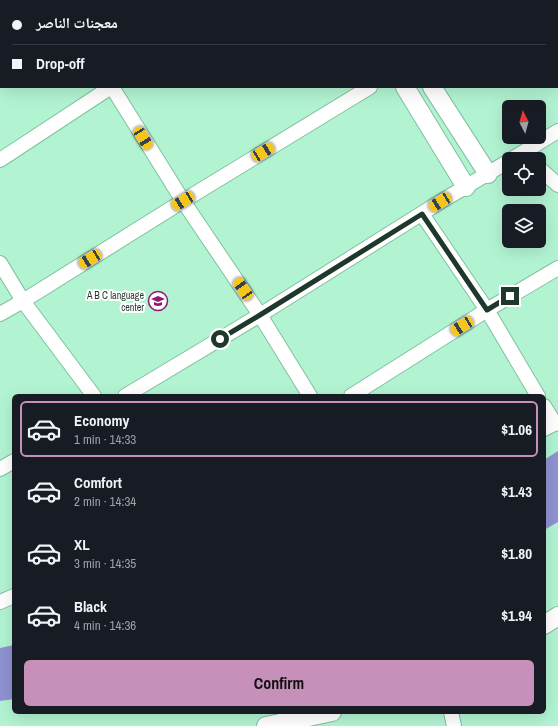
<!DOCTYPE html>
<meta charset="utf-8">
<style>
:root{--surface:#171b24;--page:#20242c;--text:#f1f3f6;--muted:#9ea1a6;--line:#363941;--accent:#c690bb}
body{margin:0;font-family:"Archivo Narrow","Noto Naskh Arabic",sans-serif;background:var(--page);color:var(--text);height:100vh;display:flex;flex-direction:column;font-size:15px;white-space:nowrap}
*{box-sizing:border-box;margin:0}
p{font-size:13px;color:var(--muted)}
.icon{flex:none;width:22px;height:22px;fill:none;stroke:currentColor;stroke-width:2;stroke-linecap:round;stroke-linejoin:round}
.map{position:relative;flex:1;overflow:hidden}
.sheet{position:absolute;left:12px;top:394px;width:534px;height:320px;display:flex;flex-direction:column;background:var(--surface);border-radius:6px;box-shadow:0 4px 16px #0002}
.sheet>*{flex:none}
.top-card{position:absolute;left:0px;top:0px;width:558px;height:88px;box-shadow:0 4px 16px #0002;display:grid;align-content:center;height:88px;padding:0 12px;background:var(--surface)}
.needle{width:26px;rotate:354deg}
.fabs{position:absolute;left:502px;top:100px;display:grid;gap:8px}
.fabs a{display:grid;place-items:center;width:44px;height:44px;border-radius:6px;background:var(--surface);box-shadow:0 4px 16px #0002;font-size:20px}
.end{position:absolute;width:18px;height:18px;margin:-9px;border:5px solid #1e382b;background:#fff;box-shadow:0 0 0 2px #fff}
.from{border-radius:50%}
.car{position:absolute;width:12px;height:24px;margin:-12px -6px;border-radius:5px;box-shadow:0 0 3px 1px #0007;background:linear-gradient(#f5c518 24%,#345 0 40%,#f5c518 0 76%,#345 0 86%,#f5c518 0)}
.top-card b{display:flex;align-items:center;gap:14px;height:38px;font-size:15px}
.top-card b+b{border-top:1px solid var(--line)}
.top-card i{width:10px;height:10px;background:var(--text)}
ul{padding:7px 0 0;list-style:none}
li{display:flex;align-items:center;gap:12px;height:56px;margin:0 8px 6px;padding:0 4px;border:2px solid transparent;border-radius:6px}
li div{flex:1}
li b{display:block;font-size:15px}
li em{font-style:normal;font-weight:700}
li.active{border-color:var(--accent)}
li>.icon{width:36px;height:36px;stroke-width:1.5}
.action{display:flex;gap:8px;margin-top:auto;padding:8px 12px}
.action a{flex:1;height:46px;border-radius:6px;background:var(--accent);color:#111;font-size:16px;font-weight:700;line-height:46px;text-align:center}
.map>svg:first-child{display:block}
</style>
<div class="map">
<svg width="558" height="726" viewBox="0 0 558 726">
<rect width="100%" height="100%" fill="#b2f4d2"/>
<path fill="#8f92d0" d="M 558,451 L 558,522 L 544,530 L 544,460 Z
M 14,645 L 14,699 L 0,701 L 0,648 Z"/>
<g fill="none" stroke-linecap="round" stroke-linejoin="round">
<g stroke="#80c0a0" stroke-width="16">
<path id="minor" d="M 52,0 L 53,1
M 40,1 L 41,0
M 253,1 L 255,0
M 439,1 L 440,0
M 0,33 L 1,32
M 112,87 L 183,201 L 260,315 L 310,396
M 512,159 L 558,131
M 0,160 L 111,87
M 539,168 L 558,185
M 422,214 L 487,310 L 538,396
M 0,263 L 23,301 L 94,396
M 0,314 L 23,301 L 183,201 L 370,87
M 125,396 L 260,315 L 440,202 L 509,161
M 351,396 L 487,310 L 558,268
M 544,406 L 555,424
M 544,429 L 558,422
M 0,469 L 14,461
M 0,602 L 14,596
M 451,712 L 454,726"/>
</g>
<g stroke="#80c0a0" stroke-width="20">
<path id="tertiary" d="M 353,0 L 353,1
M 382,0 L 383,1
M 405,87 L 466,187
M 432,87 L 488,174
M 544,625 L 558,616
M 266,726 L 332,712"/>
</g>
<use href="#minor" stroke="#fff" stroke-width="14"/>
<use href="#tertiary" stroke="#fff" stroke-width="18"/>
</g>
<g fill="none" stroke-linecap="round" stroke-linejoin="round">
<path stroke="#1e382b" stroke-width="5" d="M 220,339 L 260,315 L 422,214 L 487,310 L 510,296"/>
</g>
<defs>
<g id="school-ring" transform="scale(1)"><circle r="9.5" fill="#fff" stroke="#921673" stroke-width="1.5"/><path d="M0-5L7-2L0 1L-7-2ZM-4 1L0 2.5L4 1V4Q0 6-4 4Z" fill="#921673"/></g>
</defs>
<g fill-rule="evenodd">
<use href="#school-ring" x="158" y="301"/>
</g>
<g text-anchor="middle" stroke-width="4" stroke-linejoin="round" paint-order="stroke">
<g font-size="10" fill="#1e382b" stroke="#fff" text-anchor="end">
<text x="144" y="299">A B C language<tspan x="144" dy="12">center</tspan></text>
</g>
</g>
</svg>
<div class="fabs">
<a><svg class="needle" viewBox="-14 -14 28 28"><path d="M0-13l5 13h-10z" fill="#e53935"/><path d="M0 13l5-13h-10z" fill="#9ea1a6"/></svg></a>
<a><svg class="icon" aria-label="locate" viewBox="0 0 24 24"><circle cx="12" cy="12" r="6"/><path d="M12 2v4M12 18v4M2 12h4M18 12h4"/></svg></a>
<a><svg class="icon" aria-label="layers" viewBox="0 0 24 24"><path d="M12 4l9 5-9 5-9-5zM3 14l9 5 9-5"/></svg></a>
</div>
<i class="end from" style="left:220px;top:339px"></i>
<i class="end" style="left:510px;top:296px"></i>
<i class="car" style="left:143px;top:138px;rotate:148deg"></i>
<i class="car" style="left:263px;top:152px;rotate:59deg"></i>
<i class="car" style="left:183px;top:201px;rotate:238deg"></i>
<i class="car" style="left:440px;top:202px;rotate:238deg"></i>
<i class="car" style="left:90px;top:259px;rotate:238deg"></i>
<i class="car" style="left:243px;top:289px;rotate:326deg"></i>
<i class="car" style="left:462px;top:326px;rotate:238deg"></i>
<div class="top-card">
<b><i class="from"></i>معجنات الناصر</b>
<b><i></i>Drop-off</b>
</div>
<section class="sheet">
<ul>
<li class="active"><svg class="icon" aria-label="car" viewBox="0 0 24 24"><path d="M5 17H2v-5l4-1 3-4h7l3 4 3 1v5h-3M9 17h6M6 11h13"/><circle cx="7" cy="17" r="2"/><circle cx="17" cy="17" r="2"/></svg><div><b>Economy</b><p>1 min · 14:33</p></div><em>$1.06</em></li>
<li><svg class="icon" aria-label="car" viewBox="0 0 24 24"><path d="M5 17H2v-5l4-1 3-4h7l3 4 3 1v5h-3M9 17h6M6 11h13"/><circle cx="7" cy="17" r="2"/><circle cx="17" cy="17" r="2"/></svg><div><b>Comfort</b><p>2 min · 14:34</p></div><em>$1.43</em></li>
<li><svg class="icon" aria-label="car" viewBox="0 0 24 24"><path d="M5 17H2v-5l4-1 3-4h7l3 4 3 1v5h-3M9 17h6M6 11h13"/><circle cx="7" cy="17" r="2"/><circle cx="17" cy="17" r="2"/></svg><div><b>XL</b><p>3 min · 14:35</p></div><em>$1.80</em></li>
<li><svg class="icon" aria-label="car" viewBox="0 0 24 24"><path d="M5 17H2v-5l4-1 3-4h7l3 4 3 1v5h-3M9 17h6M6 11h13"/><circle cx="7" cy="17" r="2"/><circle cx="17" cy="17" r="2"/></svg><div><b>Black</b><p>4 min · 14:36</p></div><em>$1.94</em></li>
</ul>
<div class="action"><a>Confirm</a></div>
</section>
</div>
